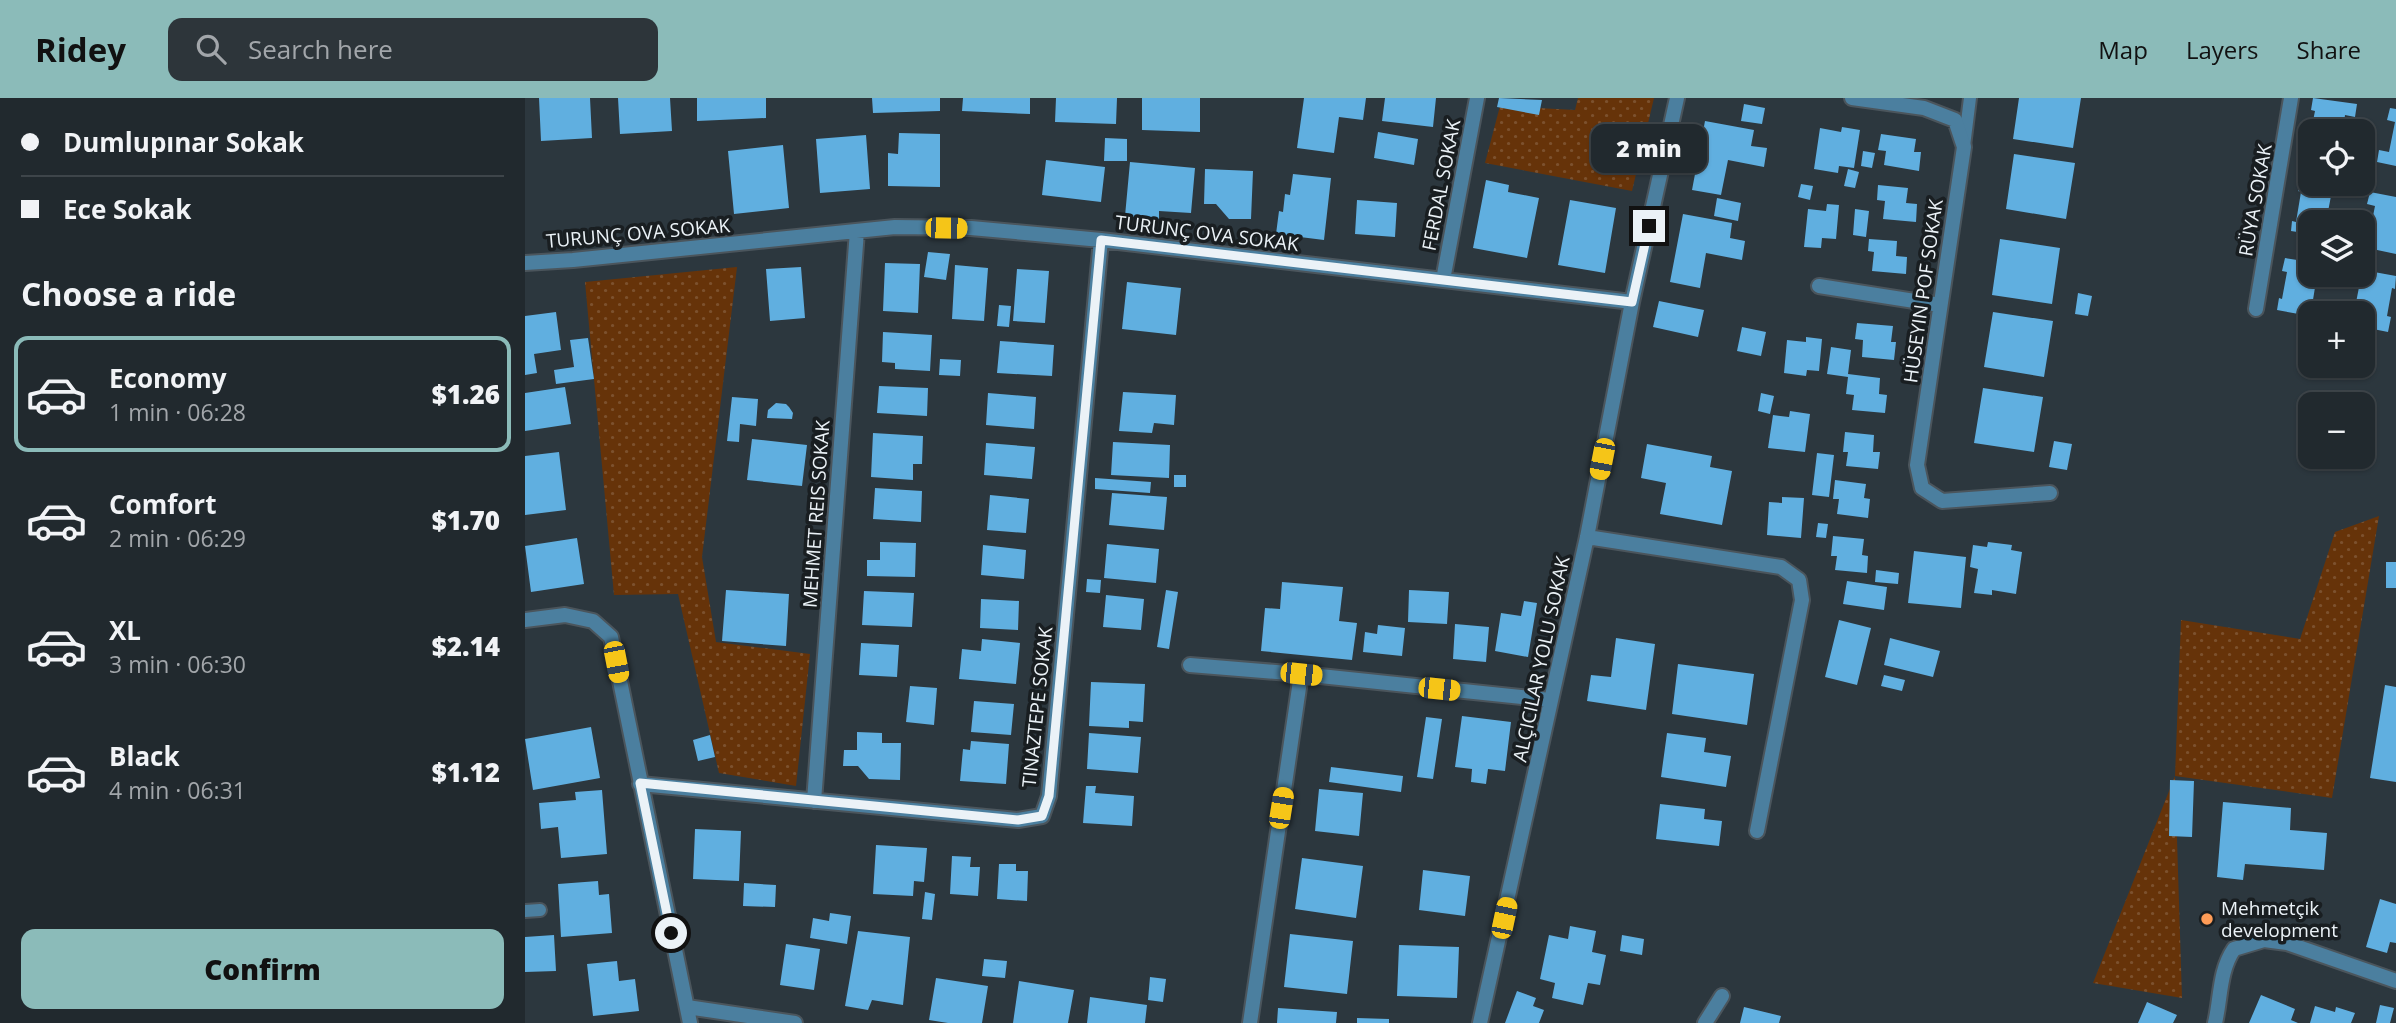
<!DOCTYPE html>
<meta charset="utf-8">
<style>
:root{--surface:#21292e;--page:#2d353a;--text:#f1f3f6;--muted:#a2a6aa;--line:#3e454a;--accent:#8bbbb9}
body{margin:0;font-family:"Open Sans",sans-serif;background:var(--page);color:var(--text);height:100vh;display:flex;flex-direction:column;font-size:26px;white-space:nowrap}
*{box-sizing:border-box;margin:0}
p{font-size:23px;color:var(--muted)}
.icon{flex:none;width:38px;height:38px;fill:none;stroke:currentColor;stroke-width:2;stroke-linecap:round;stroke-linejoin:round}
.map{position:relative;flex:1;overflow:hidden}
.details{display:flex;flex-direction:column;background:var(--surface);width:525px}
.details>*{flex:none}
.banner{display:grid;align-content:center;height:154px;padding:0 21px;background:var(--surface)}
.controls{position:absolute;left:1773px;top:21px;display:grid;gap:14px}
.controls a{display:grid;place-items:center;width:77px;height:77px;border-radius:14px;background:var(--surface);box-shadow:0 2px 5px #0004,0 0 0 2px var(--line);font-size:35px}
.end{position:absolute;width:32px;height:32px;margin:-16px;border:9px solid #ebf2f7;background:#111;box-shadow:0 0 0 4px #111}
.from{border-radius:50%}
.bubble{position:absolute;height:49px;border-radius:14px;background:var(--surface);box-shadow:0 2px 5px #0004,0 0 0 2px var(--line);font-size:23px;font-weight:800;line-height:49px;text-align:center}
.car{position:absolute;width:21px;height:42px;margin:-21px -10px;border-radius:9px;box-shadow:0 0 5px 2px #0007;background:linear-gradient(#f5c518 24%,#345 0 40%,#f5c518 0 76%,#345 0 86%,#f5c518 0)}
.banner b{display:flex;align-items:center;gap:24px;height:66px;font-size:26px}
.banner b+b{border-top:2px solid var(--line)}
.banner i{width:18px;height:18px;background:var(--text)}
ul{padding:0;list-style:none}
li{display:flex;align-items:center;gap:21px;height:116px;margin:0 14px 10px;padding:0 7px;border:4px solid transparent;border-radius:14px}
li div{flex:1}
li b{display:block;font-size:26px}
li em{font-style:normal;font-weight:800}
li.on{border-color:var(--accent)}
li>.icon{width:63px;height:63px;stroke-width:1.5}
h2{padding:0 21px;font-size:32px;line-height:84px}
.button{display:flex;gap:14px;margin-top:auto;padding:14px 21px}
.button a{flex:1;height:80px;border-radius:14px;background:var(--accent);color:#111;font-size:28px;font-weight:800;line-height:80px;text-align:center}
header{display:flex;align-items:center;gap:42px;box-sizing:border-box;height:98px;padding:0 35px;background:var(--accent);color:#111}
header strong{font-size:33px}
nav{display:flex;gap:38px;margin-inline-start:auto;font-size:24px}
.search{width:490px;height:63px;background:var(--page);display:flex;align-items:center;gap:18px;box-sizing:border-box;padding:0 24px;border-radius:14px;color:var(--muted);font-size:26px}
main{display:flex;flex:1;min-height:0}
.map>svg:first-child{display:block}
</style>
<header>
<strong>Ridey</strong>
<div class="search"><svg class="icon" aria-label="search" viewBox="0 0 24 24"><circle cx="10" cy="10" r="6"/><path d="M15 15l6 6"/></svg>Search here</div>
<nav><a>Map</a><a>Layers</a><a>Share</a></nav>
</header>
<main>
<section class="details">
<div class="banner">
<b><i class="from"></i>Dumlupınar Sokak</b>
<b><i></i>Ece Sokak</b>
</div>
<h2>Choose a ride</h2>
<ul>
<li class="on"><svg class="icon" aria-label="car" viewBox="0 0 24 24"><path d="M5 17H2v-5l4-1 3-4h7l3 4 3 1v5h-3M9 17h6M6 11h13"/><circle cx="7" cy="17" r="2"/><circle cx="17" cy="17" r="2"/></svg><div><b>Economy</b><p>1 min · 06:28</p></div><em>$1.26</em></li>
<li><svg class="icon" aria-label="car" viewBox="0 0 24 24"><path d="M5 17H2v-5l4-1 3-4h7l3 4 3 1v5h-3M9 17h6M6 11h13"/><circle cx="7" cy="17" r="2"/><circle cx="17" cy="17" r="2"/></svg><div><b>Comfort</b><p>2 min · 06:29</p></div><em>$1.70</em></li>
<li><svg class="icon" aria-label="car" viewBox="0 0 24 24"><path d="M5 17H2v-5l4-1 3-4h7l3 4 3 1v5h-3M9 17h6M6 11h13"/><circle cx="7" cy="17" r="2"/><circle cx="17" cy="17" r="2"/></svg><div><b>XL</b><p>3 min · 06:30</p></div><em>$2.14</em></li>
<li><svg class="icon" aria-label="car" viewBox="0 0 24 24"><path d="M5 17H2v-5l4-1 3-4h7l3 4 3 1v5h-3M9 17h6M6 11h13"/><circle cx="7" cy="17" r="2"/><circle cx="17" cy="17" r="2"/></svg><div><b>Black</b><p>4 min · 06:31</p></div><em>$1.12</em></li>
</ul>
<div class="button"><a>Confirm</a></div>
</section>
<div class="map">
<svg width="1871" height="925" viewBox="0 0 1871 925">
<defs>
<pattern id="grass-dots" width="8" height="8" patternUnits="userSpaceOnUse" patternTransform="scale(1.75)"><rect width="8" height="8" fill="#663309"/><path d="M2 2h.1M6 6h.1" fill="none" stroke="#7c512e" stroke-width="1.8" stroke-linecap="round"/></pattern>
</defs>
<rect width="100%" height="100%" fill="#2c373e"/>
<path fill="url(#grass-dots)" d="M 1053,0 L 1129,0 L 1107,93 L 960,65 L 975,8 L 1050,12 Z
M 212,169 L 177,459 L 191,544 L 285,556 L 271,688 L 194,675 L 153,496 L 89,497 L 60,184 Z
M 1854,418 L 1807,700 L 1650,678 L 1657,900 L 1568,885 L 1650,678 L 1656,522 L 1775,541 L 1810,434 Z"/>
<path fill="#60afe0" d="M 14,0 L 65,0 L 67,40 L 16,43 Z
M 93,0 L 145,0 L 147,33 L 95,36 Z
M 172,0 L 241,0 L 241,20 L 172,23 Z
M 347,0 L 415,0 L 415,13 L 348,15 Z
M 438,0 L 505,0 L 505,16 L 437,13 Z
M 531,0 L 592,0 L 591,26 L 530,24 Z
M 617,0 L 675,0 L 675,34 L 617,32 Z
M 779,0 L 841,0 L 838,22 L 814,19 L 809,55 L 772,50 Z
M 860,0 L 911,0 L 908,29 L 857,23 Z
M 974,0 L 1017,2 L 1014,17 L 972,9 Z
M 1494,0 L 1556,0 L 1548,50 L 1488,41 Z
M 1788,0 L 1832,6 L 1830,19 L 1820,17 L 1818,33 L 1786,33 L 1790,13 L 1786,12 Z
M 1219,6 L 1240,10 L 1237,26 L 1216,23 Z
M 1865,10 L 1871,11 L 1871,68 L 1852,64 L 1854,52 L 1864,54 L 1870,24 L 1862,22 Z
M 1180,23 L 1229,32 L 1226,48 L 1242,50 L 1239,69 L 1203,62 L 1196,97 L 1167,92 Z
M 1317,29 L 1335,32 L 1329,70 L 1314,68 L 1313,75 L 1289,71 L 1295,30 L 1316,34 Z
M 853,34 L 893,41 L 889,67 L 849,60 Z
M 374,35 L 415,36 L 415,89 L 363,88 L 363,55 L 373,56 Z
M 1356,36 L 1391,41 L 1389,54 L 1396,54 L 1394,73 L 1359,67 L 1361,53 L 1353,52 Z
M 341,37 L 345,91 L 295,95 L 291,41 Z
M 580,40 L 602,41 L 602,63 L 579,63 Z
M 258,47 L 264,110 L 209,116 L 203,53 Z
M 1338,53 L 1350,55 L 1347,70 L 1336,68 Z
M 1489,56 L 1550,65 L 1541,121 L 1481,111 Z
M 521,62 L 580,69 L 576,104 L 517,97 Z
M 605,64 L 670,70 L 666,115 L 634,113 L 634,121 L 600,118 Z
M 680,71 L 728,73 L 726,121 L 704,121 L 691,106 L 679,106 Z
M 1323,71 L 1334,74 L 1330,90 L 1319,88 Z
M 768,76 L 806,80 L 799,142 L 751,136 L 754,113 L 758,114 L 760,96 L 765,97 Z
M 961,82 L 984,87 L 983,94 L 1014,100 L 1002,160 L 948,150 Z
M 1775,82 L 1785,84 L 1785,86 L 1819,89 L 1817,100 L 1806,98 L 1801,124 L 1785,124 L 1785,136 L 1766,133 L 1767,123 L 1771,124 L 1776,94 L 1773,93 Z
M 1276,86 L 1288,88 L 1285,102 L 1273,99 Z
M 1353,87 L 1383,90 L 1381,105 L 1392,106 L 1391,124 L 1358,121 L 1360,103 L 1352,102 Z
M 1845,94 L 1871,99 L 1871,156 L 1838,149 L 1838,136 L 1844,138 L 1850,108 L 1842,106 Z
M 1192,100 L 1216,105 L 1213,123 L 1189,118 Z
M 832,102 L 872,105 L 870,139 L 830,136 Z
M 1045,102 L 1091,110 L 1080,175 L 1033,167 Z
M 1302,106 L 1314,107 L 1311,141 L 1297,140 L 1296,150 L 1279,149 L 1283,111 L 1301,113 Z
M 1330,111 L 1344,113 L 1341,139 L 1328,137 Z
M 1158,116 L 1207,125 L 1205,140 L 1220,143 L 1217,162 L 1181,155 L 1175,190 L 1145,184 Z
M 1344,141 L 1372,143 L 1371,158 L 1382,159 L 1381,176 L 1347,173 L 1349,154 L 1343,153 Z
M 1475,141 L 1535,150 L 1527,206 L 1467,197 Z
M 403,154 L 425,156 L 421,182 L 399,179 Z
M 1760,160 L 1785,164 L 1785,177 L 1792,177 L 1787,208 L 1796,210 L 1795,215 L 1785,215 L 1785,218 L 1752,212 L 1754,200 L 1757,201 L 1762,174 L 1757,173 Z
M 360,165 L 395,166 L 393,215 L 358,213 Z
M 430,167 L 463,170 L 459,223 L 427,221 Z
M 276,169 L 280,220 L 245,223 L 241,171 Z
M 492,171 L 524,173 L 520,225 L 488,223 Z
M 1838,172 L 1871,178 L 1870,191 L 1867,190 L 1862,218 L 1866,219 L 1863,234 L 1838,229 L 1838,215 L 1829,215 L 1835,184 L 1828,183 L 1829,177 L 1838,177 Z
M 602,184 L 656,190 L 651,237 L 597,231 Z
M 1553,195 L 1567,198 L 1563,218 L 1550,216 Z
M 1134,203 L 1179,212 L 1173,239 L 1128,229 Z
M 474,207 L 486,208 L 484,229 L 472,228 Z
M 31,214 L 36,252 L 9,256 L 12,275 L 0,277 L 0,218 Z
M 1468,214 L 1528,223 L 1519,279 L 1459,269 Z
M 1332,225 L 1368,228 L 1366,244 L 1371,244 L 1369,262 L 1337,259 L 1338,242 L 1330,241 Z
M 1217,229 L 1241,234 L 1236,258 L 1212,253 Z
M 358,234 L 407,237 L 405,273 L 370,271 L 370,265 L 357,264 Z
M 1281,239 L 1297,241 L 1294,273 L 1282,272 L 1281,278 L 1259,275 L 1262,242 L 1281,244 Z
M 63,240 L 69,281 L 31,286 L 29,272 L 49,269 L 45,242 Z
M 475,243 L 529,247 L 527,278 L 472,275 Z
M 1306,249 L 1326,252 L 1323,276 L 1355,280 L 1354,296 L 1362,297 L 1360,315 L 1327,312 L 1329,297 L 1321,296 L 1323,279 L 1302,276 Z
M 415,261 L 436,262 L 435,278 L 414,277 Z
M 354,288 L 403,290 L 402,318 L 352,315 Z
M 40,289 L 46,326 L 0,333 L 0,295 Z
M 1458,290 L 1518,299 L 1509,354 L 1449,345 Z
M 598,294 L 651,297 L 649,327 L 629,325 L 627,335 L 594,333 Z
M 463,295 L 511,299 L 509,331 L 461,327 Z
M 1236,295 L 1249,298 L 1245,316 L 1233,313 Z
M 207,299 L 233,301 L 231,328 L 215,326 L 214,344 L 202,343 Z
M 251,305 L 261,306 L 264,309 L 268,315 L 267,321 L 242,320 L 243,312 Z
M 1265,313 L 1285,316 L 1280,354 L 1243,350 L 1248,317 L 1264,319 Z
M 1320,334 L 1349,337 L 1348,354 L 1355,354 L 1353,371 L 1321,368 L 1323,354 L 1318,354 Z
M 348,335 L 398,338 L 397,366 L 388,366 L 388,382 L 346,379 Z
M 227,341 L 282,347 L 277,388 L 222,382 Z
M 1529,343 L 1547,346 L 1542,372 L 1524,369 Z
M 588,344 L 645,347 L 644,380 L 586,377 Z
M 461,345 L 510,349 L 507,381 L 459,377 Z
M 1122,346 L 1187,358 L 1185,369 L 1207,373 L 1197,427 L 1135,416 L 1141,385 L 1116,380 Z
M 34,354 L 41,412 L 0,417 L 0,358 Z
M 1292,355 L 1309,357 L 1304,399 L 1287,397 Z
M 649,377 L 661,377 L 661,389 L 649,389 Z
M 570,380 L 626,384 L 625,395 L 570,391 Z
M 1310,382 L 1341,386 L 1339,400 L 1345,401 L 1343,420 L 1312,416 L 1314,401 L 1308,401 Z
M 350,390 L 397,393 L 396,424 L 348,421 Z
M 587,395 L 642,399 L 639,432 L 584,427 Z
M 465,397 L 504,401 L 501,435 L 462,432 Z
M 1257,399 L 1279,400 L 1276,440 L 1242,437 L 1244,404 L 1257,405 Z
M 1293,425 L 1303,426 L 1301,440 L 1291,439 Z
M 1308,438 L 1339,441 L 1337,457 L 1343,458 L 1342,475 L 1310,472 L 1312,458 L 1306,458 Z
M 52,440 L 59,486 L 6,494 L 0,448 Z
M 355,444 L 391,445 L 390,479 L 342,478 L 342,462 L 355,462 Z
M 1463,444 L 1487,447 L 1486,452 L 1497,454 L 1491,496 L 1467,492 L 1467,497 L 1449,495 L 1453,471 L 1445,469 L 1448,447 L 1462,449 Z
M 582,446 L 634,451 L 631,485 L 579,480 Z
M 458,447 L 501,452 L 499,481 L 456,477 Z
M 1389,453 L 1441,459 L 1436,510 L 1383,505 Z
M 1861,464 L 1871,464 L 1871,490 L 1861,490 Z
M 1351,472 L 1374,475 L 1373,486 L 1350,484 Z
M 562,481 L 576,482 L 575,495 L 561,494 Z
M 1322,483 L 1362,489 L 1359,512 L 1318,506 Z
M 757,484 L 818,489 L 814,523 L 832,525 L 827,562 L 736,553 L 740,510 L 755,511 Z
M 201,492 L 264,496 L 261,548 L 197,543 Z
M 641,492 L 653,494 L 644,551 L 632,549 Z
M 884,492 L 924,494 L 922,526 L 883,524 Z
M 339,493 L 389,495 L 387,529 L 337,527 Z
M 581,497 L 619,501 L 616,532 L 578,529 Z
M 456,501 L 494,503 L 493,532 L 455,530 Z
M 999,503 L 1012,505 L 1003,559 L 970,553 L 976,515 L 996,518 Z
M 1314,522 L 1346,530 L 1332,587 L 1300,579 Z
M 930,526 L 964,529 L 961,564 L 928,561 Z
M 853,527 L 880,530 L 877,558 L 838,554 L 840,534 L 852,536 Z
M 1091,540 L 1130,546 L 1121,612 L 1062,603 L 1066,577 L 1086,579 Z
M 1365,540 L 1415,553 L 1408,579 L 1359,567 Z
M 457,541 L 495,545 L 491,586 L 434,581 L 437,551 L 456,553 Z
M 336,545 L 374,547 L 372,579 L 334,577 Z
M 1153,566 L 1229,576 L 1222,627 L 1147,616 Z
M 1359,577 L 1380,582 L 1377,593 L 1356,588 Z
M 566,584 L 620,586 L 618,624 L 604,623 L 604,630 L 564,628 Z
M 1860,587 L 1871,589 L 1871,684 L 1845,680 Z
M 385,588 L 412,590 L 409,627 L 381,624 Z
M 449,603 L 489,606 L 486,637 L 446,634 Z
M 937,618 L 986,624 L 980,673 L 963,671 L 961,686 L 946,684 L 947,671 L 930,669 Z
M 901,619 L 917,621 L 908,681 L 892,679 Z
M 66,629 L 75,680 L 8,692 L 0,641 Z
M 332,634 L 357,635 L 357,645 L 376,645 L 375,682 L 344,681 L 333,668 L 318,668 L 319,652 L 332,652 Z
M 564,635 L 616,639 L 613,675 L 562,671 Z
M 1142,635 L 1181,640 L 1179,654 L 1206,658 L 1201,689 L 1136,679 Z
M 185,637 L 190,659 L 173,663 L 168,642 Z
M 446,643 L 484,646 L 481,686 L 435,683 L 438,651 L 445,652 Z
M 806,669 L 878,678 L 876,694 L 804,684 Z
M 1645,682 L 1669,683 L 1667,739 L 1644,738 Z
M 561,688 L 571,688 L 570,695 L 609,698 L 607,728 L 558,725 Z
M 794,691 L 838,695 L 834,738 L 790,733 Z
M 77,692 L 82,756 L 36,760 L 33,729 L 16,731 L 14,705 L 51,702 L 50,694 Z
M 1698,704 L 1766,710 L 1765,732 L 1802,735 L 1799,772 L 1720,766 L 1718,782 L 1692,779 Z
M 1135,706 L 1180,711 L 1179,721 L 1197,723 L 1194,748 L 1131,741 Z
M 170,731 L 216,733 L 214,783 L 168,781 Z
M 351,747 L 402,750 L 399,784 L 389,783 L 388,798 L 348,796 Z
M 427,758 L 446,759 L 445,769 L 455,769 L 453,798 L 425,796 Z
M 777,760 L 838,768 L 831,820 L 770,811 Z
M 474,766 L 491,766 L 491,773 L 503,773 L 502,803 L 472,801 Z
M 898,772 L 945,778 L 940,818 L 894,812 Z
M 73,783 L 74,797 L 84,796 L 87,835 L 36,839 L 33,786 Z
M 219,785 L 251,787 L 250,809 L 218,808 Z
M 400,794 L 410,796 L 407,822 L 397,821 Z
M 1855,801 L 1871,806 L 1871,845 L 1865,844 L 1862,855 L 1841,849 Z
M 305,815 L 326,818 L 322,846 L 285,840 L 288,820 L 304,823 Z
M 1045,828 L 1071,833 L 1067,854 L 1081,857 L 1075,887 L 1063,885 L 1058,907 L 1027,900 L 1030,885 L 1015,881 L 1024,837 L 1043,841 Z
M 333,833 L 385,839 L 378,907 L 347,902 L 343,912 L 320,908 Z
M 765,836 L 828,843 L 822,896 L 759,889 Z
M 29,837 L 31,873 L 0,874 L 0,839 Z
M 1097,837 L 1119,841 L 1117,857 L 1095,853 Z
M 261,846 L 295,851 L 289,892 L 255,887 Z
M 874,847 L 934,849 L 932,900 L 872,898 Z
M 459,861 L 482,863 L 480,880 L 457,878 Z
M 92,863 L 94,883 L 110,881 L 114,913 L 68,918 L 62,866 Z
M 625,879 L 641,881 L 638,904 L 623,902 Z
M 411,880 L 463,888 L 457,925 L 423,925 L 404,922 Z
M 494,883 L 549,892 L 543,925 L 488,925 Z
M 992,893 L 1011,900 L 1008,908 L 1019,912 L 1014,925 L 980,925 Z
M 1736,897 L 1770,911 L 1766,922 L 1773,925 L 1724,925 Z
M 565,899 L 622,907 L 620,925 L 562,925 Z
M 1622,904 L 1652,917 L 1648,925 L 1613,925 Z
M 1855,907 L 1869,910 L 1865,925 L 1851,925 Z
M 1790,908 L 1810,914 L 1811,909 L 1830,915 L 1826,925 L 1785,925 Z
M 1219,909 L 1256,918 L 1254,925 L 1215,925 Z
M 753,910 L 812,914 L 811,925 L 752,925 Z
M 832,920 L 864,921 L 864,925 L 832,925 Z"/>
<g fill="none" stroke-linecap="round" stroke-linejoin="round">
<g stroke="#4b555c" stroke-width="16">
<path id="service" d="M 1439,48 L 1445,0
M 0,813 L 15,812"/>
</g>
<g stroke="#4b555c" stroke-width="18">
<path id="minor" d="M 1327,0 L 1399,10 L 1430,22 L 1439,49 L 1392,367 L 1397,390 L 1417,403 L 1525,395
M 0,165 L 48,162 L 370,129 L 446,130 L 576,142 L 1107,204
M 918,182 L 952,0
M 1294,188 L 1415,207
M 1731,211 L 1766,0
M 1062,439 L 1256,469 L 1274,482 L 1277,502 L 1232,733
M 0,522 L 40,517 L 68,523 L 86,539 L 165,925
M 665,567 L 776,576 L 1025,602
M 115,686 L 493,722 L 517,718 L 524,698 L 576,142
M 289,703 L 332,133
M 162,909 L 270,925
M 725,925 L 776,576
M 955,925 L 1062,439 L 1107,204 L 1152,0
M 1180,925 L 1197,898
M 1690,925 C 1696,900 1694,873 1709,851 L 1739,842 L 1762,845 L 1871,883"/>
</g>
<use href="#service" stroke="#4b7f9f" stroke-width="12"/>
<use href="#minor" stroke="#4b7f9f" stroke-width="14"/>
</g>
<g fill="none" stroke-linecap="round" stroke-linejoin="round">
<path stroke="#ebf2f7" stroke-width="9" d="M 146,835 L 115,685 L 493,722 L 517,718 L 524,698 L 576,142 L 1107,204 L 1124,128"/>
</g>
<circle fill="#fe9c57" stroke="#191e21" stroke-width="2.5" cx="1682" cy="821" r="7"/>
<g text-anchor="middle" stroke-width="7" stroke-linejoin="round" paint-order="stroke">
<g font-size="19" fill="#ebf2f7" stroke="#191e21">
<text transform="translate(916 87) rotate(-79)" y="7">FERDAL SOKAK</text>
<text transform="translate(1730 102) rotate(-80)" y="7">RÜYA SOKAK</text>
<text transform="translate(113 135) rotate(-5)" y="7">TURUNÇ OVA SOKAK</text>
<text transform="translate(682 135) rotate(7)" y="7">TURUNÇ OVA SOKAK</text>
<text transform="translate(1398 193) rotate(-82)" y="7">HÜSEYIN POF SOKAK</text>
<text transform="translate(291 416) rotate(-86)" y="7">MEHMET REIS SOKAK</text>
<text transform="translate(1016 561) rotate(-78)" y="7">ALÇICILAR YOLU SOKAK</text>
<text transform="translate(512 609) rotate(-84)" y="7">TINAZTEPE SOKAK</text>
</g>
<g font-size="19" fill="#ebf2f7" stroke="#191e21" text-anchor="start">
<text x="1696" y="817">Mehmetçik<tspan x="1696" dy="22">development</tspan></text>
</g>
</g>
</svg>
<div class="controls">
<a><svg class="icon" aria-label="locate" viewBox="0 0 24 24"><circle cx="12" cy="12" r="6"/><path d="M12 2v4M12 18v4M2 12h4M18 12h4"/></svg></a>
<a><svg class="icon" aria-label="layers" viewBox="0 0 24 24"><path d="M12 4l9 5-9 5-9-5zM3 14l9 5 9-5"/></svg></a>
<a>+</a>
<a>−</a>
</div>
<i class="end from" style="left:146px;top:835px"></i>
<i class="end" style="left:1124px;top:128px"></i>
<div class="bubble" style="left:1066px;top:26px;width:116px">2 min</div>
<i class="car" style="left:421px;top:130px;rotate:91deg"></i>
<i class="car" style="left:1077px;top:361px;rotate:191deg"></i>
<i class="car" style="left:91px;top:564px;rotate:169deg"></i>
<i class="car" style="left:776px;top:576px;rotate:96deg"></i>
<i class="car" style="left:914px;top:591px;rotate:96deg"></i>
<i class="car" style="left:756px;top:710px;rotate:9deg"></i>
<i class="car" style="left:979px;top:820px;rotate:12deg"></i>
</div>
</main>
